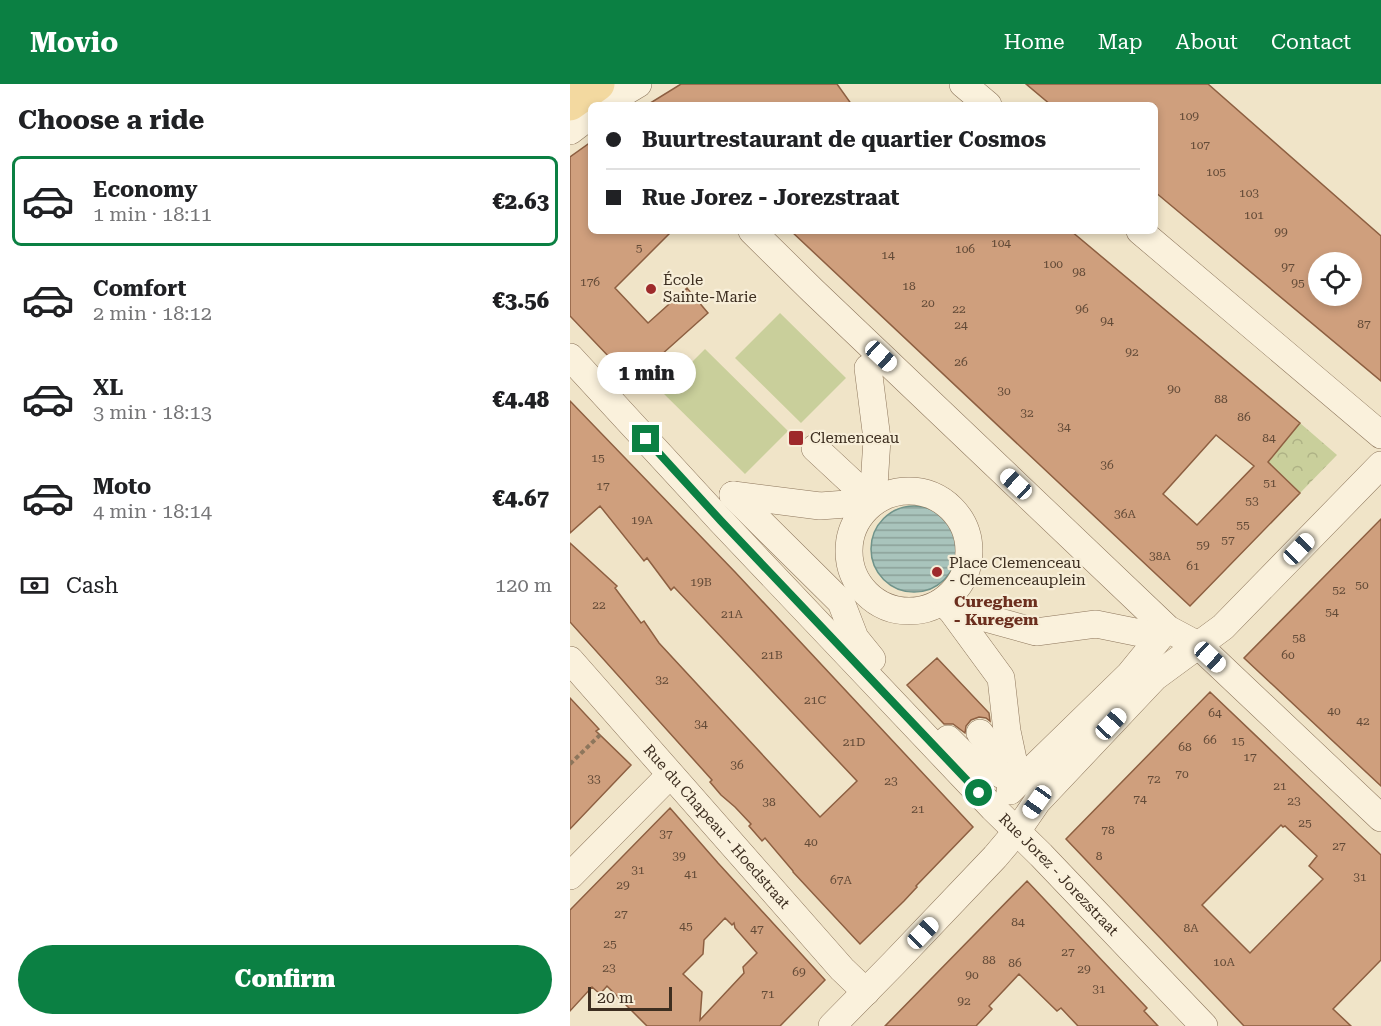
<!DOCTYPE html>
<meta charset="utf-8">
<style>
:root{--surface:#fff;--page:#f2f2f2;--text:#202124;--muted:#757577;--line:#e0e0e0;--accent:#0b8043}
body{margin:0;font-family:"Roboto Serif",serif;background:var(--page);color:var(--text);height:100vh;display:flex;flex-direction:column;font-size:22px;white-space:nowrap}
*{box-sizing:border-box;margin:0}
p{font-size:20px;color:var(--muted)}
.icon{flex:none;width:33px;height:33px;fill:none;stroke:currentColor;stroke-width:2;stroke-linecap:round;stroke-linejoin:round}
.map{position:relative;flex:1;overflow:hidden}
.details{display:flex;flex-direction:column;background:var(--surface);width:570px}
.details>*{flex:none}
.banner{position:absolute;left:18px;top:18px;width:570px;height:132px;border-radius:9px;box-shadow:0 3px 9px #0003;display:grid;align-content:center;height:132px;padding:0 18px;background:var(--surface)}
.tools{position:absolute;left:738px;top:168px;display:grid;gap:12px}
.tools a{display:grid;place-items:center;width:54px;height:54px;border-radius:50%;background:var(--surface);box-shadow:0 3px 9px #0003;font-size:30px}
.scale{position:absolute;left:18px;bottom:15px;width:84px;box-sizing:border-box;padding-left:6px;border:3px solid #3d2e20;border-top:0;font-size:16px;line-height:21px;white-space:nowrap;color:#3d2e20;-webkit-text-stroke:4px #f7eed8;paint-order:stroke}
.end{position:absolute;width:27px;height:27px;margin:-14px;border:8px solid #0b8043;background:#fff;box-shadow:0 0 0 3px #fff}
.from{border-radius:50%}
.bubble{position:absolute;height:42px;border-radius:21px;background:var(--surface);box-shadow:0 3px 9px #0003;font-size:20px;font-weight:800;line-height:42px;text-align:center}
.car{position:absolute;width:18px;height:36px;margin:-18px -9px;border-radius:8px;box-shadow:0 0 4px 2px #0007;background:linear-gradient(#fff 24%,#345 0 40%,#fff 0 76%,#345 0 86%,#fff 0)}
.banner b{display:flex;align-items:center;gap:21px;height:57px;font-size:22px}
.banner b+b{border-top:2px solid var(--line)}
.banner i{width:15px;height:15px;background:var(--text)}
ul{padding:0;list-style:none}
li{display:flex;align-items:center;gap:18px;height:90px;margin:0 12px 9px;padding:0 6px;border:3px solid transparent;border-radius:9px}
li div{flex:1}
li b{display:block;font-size:22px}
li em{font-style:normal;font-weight:800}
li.selected{border-color:var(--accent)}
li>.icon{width:54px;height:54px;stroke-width:1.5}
h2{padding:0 18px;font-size:27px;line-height:72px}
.pay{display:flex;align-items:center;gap:15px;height:66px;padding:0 18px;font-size:22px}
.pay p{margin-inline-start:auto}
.button{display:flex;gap:12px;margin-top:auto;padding:12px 18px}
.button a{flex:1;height:69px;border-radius:36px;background:var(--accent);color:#fff;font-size:24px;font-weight:800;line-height:69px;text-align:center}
header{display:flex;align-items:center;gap:36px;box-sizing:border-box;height:84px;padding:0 30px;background:var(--accent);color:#fff}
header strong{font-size:28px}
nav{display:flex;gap:33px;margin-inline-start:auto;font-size:21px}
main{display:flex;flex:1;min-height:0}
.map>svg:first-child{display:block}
</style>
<header>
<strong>Movio</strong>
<nav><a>Home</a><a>Map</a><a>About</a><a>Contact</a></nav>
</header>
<main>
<section class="details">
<h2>Choose a ride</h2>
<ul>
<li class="selected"><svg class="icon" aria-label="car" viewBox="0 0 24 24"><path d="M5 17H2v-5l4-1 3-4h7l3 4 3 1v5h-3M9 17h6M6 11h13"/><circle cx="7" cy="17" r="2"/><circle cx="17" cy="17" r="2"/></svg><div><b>Economy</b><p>1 min · 18:11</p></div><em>€2.63</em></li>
<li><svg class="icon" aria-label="car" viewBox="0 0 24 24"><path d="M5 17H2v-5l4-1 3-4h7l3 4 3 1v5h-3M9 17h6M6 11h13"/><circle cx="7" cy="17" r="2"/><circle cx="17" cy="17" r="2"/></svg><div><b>Comfort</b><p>2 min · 18:12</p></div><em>€3.56</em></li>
<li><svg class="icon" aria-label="car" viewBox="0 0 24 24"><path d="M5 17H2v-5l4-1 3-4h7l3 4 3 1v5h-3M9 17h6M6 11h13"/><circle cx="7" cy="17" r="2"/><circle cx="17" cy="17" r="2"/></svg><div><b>XL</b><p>3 min · 18:13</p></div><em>€4.48</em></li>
<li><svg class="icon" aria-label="car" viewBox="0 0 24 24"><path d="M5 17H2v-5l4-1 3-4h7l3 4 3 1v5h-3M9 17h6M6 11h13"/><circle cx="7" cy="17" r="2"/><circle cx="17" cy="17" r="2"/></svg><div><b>Moto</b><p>4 min · 18:14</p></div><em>€4.67</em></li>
</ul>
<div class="pay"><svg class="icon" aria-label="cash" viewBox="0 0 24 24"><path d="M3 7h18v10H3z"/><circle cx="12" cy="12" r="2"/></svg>Cash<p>120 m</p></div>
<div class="button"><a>Confirm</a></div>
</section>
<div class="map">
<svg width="811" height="942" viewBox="0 0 811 942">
<defs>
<pattern id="forest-crowns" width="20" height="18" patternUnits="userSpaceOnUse" patternTransform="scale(1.5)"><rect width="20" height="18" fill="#c9cf9b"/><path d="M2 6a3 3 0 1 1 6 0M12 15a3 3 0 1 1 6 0" fill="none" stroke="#aeb285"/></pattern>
<pattern id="water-rules" width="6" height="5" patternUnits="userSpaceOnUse" patternTransform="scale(1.5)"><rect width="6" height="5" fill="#a9c4bc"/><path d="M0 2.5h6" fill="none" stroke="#8ba098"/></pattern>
</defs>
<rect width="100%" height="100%" fill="#f0e4c8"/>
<path fill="url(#forest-crowns)" d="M 730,339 L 767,371 L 730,409 L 698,378 Z"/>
<path fill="#c9cf9b" d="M 210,229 L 276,294 L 231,339 L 165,274 Z
M 135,265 L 218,347 L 175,390 L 92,308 Z"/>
<path fill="url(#water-rules)" stroke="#6f938a" stroke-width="1.5" d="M301 465a43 43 0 1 1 86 0a43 43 0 1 1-86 0Z"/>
<path fill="#cf9f7d" stroke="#8d5f41" stroke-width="1.5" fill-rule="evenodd" d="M 111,0 L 267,0 L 282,21 L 77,21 Z
M 456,0 L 638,0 L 811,152 L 811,297 L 585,108 L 585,21 L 481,21 ZM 748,178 L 782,178 L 782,212 L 748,212 Z
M 21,58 L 21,147 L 102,147 L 45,204 L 78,239 L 117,204 L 138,229 L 62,297 L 0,232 L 0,73 Z
M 221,147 L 501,147 L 730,339 L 698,378 L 730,409 L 620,522 ZM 646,351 L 684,382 L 627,441 L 593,410 Z
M 0,317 L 165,488 L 403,743 L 346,802 L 347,803 L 334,817 L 290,860 L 223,788 L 223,787 L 195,754 L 192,757 L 179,742 L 181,740 L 165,723 L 151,711 L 140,698 L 142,696 L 0,538 L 0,459 L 47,502 L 45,504 L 71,539 L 74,537 L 89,559 L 250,733 L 287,697 L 104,503 L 101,506 L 77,474 L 74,477 L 30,422 L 0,449 Z
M 811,435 L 811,702 L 674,574 Z
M 367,574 L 419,629 L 420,637 L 416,634 L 409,633 L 401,636 L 396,642 L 395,649 L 383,640 L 374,640 L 337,601 Z
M 640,608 L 811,771 L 811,876 L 763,925 L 781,942 L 674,942 L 496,755 ZM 711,741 L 713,743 L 715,742 L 747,772 L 739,782 L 753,795 L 680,869 L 632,821 Z
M 0,614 L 29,645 L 26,647 L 61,681 L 0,745 Z
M 100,724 L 148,779 L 255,896 L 210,942 L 77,942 L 37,902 L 30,910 L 22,903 L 0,927 L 0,826 ZM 155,834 L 162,841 L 164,839 L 165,844 L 187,869 L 173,883 L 174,889 L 130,936 L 132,908 L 113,890 L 133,870 L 134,856 Z
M 457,797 L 577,924 L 574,927 L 588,942 L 508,942 L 491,924 L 487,927 L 449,890 L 419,922 L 422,925 L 406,942 L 315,942 Z"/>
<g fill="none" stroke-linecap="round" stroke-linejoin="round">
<g stroke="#8d765c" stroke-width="28">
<g id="minor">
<path d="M 393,0 L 418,21"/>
<path d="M 33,21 L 68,0"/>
<path d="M 0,47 L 21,31"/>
<path d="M 182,147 L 243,207 L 598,545 L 628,561 L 811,734"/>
<path d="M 570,147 L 811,351"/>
<path id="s1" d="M 0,273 L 151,437 L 423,724 L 471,771 L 634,942"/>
<path d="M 298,284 L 307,355 L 303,418"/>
<circle cx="339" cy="467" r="60"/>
<path d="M 163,411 L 271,518 L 285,554 L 302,575"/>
<path d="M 163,411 L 250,422 L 303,418 L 245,364"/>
<path d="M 376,519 L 431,594 L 437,647 L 448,699 L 440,707"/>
<path d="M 379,524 L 466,548 L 526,540 L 590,553 L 559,591 L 448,699"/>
<path id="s2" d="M 0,576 L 272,885 L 296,908"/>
<path d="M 410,649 L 443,693"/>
<path d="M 378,655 L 396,673 L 448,699"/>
<path d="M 0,792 L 100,691"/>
<path d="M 262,942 L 324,879 L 425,773 L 447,747 L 467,718 L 585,593 L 653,543 L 811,381"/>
</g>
</g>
<g stroke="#5b4430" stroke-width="34">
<path id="major" d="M 0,20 L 28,0"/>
</g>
<path stroke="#8d765c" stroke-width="4" stroke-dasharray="4.5 3" stroke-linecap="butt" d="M 0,680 L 30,651"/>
<use href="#minor" stroke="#faf1dc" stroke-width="27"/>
<use href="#major" stroke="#f3d9a0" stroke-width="33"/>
</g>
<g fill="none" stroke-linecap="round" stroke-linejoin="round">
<path stroke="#0b8043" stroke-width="8" d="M 76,355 L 151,437 L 409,709"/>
</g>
<g fill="#9e2a2b" stroke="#f7eed8" stroke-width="2">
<circle cx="81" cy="205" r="6"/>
<rect x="218" y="346" width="16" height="16" rx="3"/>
<circle cx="367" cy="488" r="6"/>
</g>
<g text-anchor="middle" stroke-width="4.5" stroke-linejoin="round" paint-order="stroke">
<g font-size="12" fill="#624a37">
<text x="619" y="36">109</text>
<text x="630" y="65">107</text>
<text x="646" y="92">105</text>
<text x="679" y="113">103</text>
<text x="684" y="135">101</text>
<text x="711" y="152">99</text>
<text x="431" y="163">104</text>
<text x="69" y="168">5</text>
<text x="395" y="169">106</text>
<text x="318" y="175">14</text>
<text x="483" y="184">100</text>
<text x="718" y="187">97</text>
<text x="509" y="192">98</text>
<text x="20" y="202">176</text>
<text x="728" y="203">95</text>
<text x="339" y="206">18</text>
<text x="358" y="223">20</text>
<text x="389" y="229">22</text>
<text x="512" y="229">96</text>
<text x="537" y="241">94</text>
<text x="794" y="244">87</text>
<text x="391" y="245">24</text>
<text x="562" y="272">92</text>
<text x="391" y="282">26</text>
<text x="604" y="309">90</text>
<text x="434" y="311">30</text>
<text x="651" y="319">88</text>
<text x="457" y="333">32</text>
<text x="674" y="337">86</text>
<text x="494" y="347">34</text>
<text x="699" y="358">84</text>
<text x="28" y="378">15</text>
<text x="537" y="385">36</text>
<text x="700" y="403">51</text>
<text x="33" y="406">17</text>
<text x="682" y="421">53</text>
<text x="555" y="434">36A</text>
<text x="72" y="440">19A</text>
<text x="673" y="445">55</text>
<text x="658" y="460">57</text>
<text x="633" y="465">59</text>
<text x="590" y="476">38A</text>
<text x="623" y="486">61</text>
<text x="131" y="502">19B</text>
<text x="792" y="505">50</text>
<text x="769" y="510">52</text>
<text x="29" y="525">22</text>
<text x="762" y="532">54</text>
<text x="162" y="534">21A</text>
<text x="729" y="558">58</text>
<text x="202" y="575">21B</text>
<text x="718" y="575">60</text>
<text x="92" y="600">32</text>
<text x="245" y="620">21C</text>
<text x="764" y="631">40</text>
<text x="645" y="633">64</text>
<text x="793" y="641">42</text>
<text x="131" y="644">34</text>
<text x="640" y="660">66</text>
<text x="668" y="661">15</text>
<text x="284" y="662">21D</text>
<text x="615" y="667">68</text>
<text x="680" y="677">17</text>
<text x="167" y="685">36</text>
<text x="612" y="694">70</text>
<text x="24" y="699">33</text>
<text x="584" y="699">72</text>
<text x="321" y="701">23</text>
<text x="710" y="706">21</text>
<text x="570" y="719">74</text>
<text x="724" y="721">23</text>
<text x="199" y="722">38</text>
<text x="348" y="729">21</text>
<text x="735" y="743">25</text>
<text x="538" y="750">78</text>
<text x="96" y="754">37</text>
<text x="241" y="762">40</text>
<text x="769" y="766">27</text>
<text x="109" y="776">39</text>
<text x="529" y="776">8</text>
<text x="68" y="790">31</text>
<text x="121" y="794">41</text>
<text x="790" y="797">31</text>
<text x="271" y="800">67A</text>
<text x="53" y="805">29</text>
<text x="51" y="834">27</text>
<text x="448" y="842">84</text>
<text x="116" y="846">45</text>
<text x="621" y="848">8A</text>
<text x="187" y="849">47</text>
<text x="40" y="864">25</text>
<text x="498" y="872">27</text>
<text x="419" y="880">88</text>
<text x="654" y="882">10A</text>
<text x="445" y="883">86</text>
<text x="39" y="888">23</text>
<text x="514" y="889">29</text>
<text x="229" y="892">69</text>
<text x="402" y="895">90</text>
<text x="529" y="909">31</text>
<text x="198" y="914">71</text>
<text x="394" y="921">92</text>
</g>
<g font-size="15" fill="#3d2e20" stroke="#f7eed8" text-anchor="start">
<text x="93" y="201">École<tspan x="93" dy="17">Sainte-Marie</tspan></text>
<text x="240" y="359">Clemenceau</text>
<text x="379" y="484">Place Clemenceau<tspan x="379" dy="17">- Clemenceauplein</tspan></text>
</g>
<g font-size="15" fill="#3d2e20" stroke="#f7eed8">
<text dy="5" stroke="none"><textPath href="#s2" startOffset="222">Rue du Chapeau - Hoedstraat</textPath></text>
<text dy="5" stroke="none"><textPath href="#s1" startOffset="712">Rue Jorez - Jorezstraat</textPath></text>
</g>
<g font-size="16" font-weight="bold" fill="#6b2e1e" stroke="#f7eed8">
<text x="426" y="523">Cureghem<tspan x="426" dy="18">- Kuregem</tspan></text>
</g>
</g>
</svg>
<div class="tools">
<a><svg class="icon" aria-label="locate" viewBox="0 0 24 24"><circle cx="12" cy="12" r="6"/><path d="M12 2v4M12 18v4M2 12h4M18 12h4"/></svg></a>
</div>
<div class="scale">20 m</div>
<i class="end from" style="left:409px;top:709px"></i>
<i class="end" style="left:76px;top:355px"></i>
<div class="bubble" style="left:27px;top:268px;width:99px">1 min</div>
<i class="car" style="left:311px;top:272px;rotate:133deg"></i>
<i class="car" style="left:446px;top:400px;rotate:313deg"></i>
<i class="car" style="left:729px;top:465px;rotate:44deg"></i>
<i class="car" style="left:640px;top:573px;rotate:133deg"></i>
<i class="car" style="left:541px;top:640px;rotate:43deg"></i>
<i class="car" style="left:467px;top:718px;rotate:215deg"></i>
<i class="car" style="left:353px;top:849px;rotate:44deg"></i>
<div class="banner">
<b><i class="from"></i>Buurtrestaurant de quartier Cosmos</b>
<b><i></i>Rue Jorez - Jorezstraat</b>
</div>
</div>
</main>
